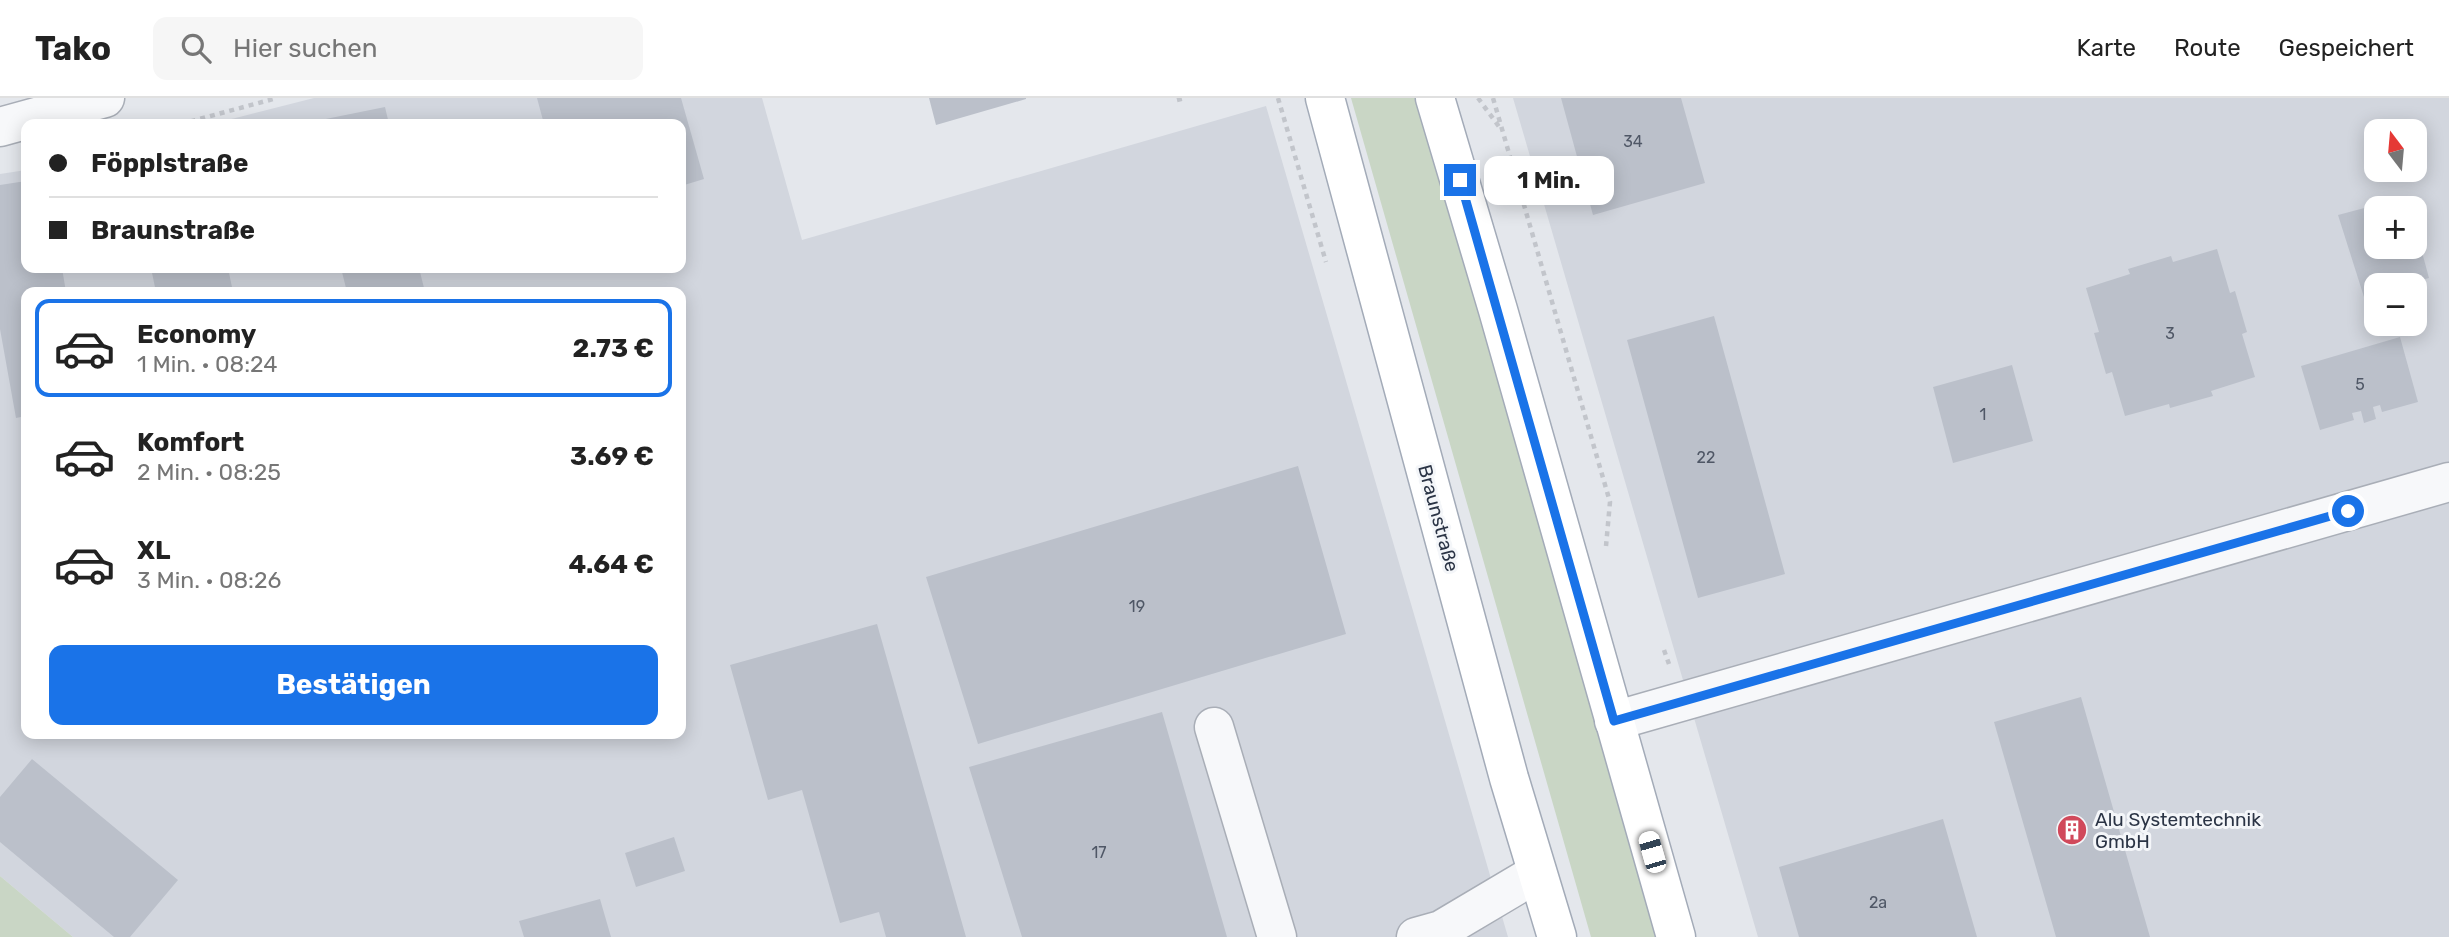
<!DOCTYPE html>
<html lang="de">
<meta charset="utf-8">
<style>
:root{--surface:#fff;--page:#f6f6f6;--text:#222;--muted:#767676;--line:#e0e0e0;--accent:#1a73e8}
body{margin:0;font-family:Rubik,sans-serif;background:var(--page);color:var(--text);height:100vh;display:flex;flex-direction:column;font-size:26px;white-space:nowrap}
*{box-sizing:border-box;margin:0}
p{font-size:23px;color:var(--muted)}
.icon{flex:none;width:38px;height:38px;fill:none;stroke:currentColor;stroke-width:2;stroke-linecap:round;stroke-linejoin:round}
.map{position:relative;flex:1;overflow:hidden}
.side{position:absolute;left:21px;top:189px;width:665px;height:452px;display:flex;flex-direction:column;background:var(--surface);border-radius:14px;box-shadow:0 4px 18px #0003}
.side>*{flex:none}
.hud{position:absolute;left:21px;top:21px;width:665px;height:154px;border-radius:14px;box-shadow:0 4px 18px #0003;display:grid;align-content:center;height:154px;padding:0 28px;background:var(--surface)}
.needle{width:46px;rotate:344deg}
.tools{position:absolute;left:2364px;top:21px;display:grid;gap:14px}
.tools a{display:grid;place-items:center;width:63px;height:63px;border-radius:14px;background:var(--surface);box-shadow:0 4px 18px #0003;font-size:35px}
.end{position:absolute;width:32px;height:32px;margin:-16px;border:9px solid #1a73e8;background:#fff;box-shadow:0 0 0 4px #fff}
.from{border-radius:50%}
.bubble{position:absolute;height:49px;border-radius:14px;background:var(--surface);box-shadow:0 4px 18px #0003;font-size:23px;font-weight:700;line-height:49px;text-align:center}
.car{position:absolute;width:21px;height:42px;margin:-21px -10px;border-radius:9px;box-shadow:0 0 5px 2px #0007;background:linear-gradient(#fff 24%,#345 0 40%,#fff 0 76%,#345 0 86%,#fff 0)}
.hud b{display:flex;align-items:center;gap:24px;height:66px;font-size:26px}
.hud b+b{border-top:2px solid var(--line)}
.hud i{width:18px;height:18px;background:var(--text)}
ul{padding:12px 0 0;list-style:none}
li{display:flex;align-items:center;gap:21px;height:98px;margin:0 14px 10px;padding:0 14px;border:4px solid transparent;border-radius:14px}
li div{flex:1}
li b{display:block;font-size:26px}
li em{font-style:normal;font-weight:700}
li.on{border-color:var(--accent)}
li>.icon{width:63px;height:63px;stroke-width:1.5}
.action{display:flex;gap:14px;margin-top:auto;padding:14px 28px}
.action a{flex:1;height:80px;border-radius:14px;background:var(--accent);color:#fff;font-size:28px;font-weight:700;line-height:80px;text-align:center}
header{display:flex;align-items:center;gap:42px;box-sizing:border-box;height:98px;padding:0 35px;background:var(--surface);border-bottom:2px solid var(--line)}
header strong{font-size:33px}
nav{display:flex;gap:38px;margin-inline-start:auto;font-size:24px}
.search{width:490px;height:63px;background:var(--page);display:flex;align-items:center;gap:18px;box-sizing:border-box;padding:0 24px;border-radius:14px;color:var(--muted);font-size:26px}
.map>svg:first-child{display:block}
</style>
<header>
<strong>Tako</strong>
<div class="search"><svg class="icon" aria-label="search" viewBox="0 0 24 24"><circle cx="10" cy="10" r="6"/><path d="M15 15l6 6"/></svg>Hier suchen</div>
<nav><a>Karte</a><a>Route</a><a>Gespeichert</a></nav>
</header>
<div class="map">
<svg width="2449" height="839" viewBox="0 0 2449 839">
<rect width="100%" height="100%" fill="#e4e7ec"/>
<path fill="#d2d6de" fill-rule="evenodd" d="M 314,0 L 762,0 L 802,142 L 1266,8 L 1508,839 L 73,839 L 0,778 L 0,76 L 26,72 L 26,170 L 681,170 L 681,26 L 212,26 ZM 26,194 L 681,194 L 681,635 L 26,635 Z
M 1513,0 L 2449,0 L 2449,839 L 1758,839 ZM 2376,33 L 2415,33 L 2415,72 L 2376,72 ZM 2376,110 L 2415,110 L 2415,149 L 2376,149 ZM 2376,187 L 2415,187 L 2415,226 L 2376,226 Z"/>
<path fill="#c9d6c5" d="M 1351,0 L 1420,0 L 1658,839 L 1591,839 Z
M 0,778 L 73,839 L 0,839 Z"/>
<path fill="#bbc0ca" d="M 537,0 L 681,0 L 704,81 L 681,88 L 681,26 L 544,26 Z
M 929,0 L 1026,0 L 1026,1 L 936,27 Z
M 1561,0 L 1681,0 L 1705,85 L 1593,117 Z
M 385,9 L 389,26 L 306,26 L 306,25 Z
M 26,83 L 26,170 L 62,170 L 66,194 L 26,194 L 26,318 L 16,320 L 0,231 L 0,87 Z
M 2406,99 L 2409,110 L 2376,110 L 2376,149 L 2415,149 L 2416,132 L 2429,180 L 2403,187 L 2376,187 L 2376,195 L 2364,199 L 2338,117 Z
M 2217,151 L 2230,195 L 2235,193 L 2247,234 L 2242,236 L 2255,279 L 2211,293 L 2213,298 L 2170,310 L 2169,306 L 2125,318 L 2112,274 L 2106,276 L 2094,235 L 2099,234 L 2086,190 L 2130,176 L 2128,171 L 2171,158 L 2173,164 Z
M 151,170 L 228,170 L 233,194 L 156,194 Z
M 341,170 L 419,170 L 425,194 L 347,194 Z
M 1714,218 L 1785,476 L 1698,500 L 1627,242 Z
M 2400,239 L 2418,304 L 2382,314 L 2380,307 L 2373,309 L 2376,321 L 2364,325 L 2361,313 L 2352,315 L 2354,322 L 2320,332 L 2301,268 Z
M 2012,267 L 2033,343 L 1953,365 L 1933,289 Z
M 1298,368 L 1346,536 L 978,646 L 926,479 Z
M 877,526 L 966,839 L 886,839 L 879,814 L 840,825 L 802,692 L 768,702 L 730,567 Z
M 2081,599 L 2150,839 L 2056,839 L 1994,624 Z
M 1162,614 L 1227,839 L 1022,839 L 969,669 Z
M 32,661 L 178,782 L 130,839 L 114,839 L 0,744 L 0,699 Z
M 1943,721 L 1977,839 L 1799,839 L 1779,769 Z
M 674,739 L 685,773 L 636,789 L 625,755 Z
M 600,801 L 611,839 L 524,839 L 519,823 Z"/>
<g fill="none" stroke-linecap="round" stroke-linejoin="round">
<g stroke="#a9aeb7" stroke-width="41">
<path id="minor" d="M 0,29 L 105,0
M 1614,623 L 2449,384
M 1214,629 L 1277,839
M 1416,839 L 1441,832 L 1537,775"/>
</g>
<g stroke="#a3abb8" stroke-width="41">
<path id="major" d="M 1325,0 L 1509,680 L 1557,839
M 1435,0 L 1498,212 L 1676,839"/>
</g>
<path stroke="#c2c5cb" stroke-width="4.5" stroke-dasharray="5 5" stroke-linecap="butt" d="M 1278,0 L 1326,164
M 1478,0 L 1500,30
M 1493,0 L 1610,404 L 1606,448
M 1177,2 L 1186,0
M 181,26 L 277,0
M 1664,552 L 1669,566"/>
<use href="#minor" stroke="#f7f8fa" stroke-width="38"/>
<use href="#major" stroke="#fff" stroke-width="38"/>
</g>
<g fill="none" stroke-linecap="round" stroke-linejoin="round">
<path stroke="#1a73e8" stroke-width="9" d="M 1460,82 L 1614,623 L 2348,413"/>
</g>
<defs>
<g id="building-disc" transform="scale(1.575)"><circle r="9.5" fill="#d1495b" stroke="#f4f6f9"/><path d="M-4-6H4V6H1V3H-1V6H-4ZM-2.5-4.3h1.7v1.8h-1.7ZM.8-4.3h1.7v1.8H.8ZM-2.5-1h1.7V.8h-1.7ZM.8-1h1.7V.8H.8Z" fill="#fff"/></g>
</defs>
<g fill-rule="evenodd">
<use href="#building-disc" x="2072" y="732"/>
</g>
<g text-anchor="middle" stroke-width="6" stroke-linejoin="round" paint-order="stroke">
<g font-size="16" fill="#4f5766">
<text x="1633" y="49">34</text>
<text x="2170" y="241">3</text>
<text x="2360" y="292">5</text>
<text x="1983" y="322">1</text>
<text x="1706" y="365">22</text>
<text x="1137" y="514">19</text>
<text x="1099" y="760">17</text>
<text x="1878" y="810">2a</text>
</g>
<g font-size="19" fill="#2b3445" stroke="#f4f6f9">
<text transform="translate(1439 420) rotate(75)" y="7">Braunstraße</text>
</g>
<g font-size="19" fill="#2b3445" stroke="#f4f6f9" text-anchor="start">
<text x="2095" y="728">Alu Systemtechnik<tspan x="2095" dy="22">GmbH</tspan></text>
</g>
</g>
</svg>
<div class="tools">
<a><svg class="needle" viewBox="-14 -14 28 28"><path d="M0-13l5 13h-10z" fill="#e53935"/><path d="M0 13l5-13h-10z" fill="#767676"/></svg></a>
<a>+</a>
<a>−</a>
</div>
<i class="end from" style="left:2348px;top:413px"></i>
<i class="end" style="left:1460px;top:82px"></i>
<div class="bubble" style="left:1484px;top:58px;width:130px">1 Min.</div>
<i class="car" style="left:1652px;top:754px;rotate:344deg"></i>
<div class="hud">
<b><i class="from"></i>Föpplstraße</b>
<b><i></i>Braunstraße</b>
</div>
<section class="side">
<ul>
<li class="on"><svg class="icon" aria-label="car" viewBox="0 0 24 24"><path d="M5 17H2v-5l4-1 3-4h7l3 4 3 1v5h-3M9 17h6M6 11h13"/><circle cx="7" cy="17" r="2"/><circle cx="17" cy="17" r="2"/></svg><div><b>Economy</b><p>1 Min. · 08:24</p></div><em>2.73 €</em></li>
<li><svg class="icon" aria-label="car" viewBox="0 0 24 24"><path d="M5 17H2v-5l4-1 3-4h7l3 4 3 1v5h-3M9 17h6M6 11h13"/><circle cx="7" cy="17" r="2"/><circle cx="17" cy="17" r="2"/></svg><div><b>Komfort</b><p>2 Min. · 08:25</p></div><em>3.69 €</em></li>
<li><svg class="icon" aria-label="car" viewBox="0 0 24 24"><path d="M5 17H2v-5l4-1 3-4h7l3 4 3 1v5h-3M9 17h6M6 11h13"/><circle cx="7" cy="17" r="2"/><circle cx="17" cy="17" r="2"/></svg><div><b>XL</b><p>3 Min. · 08:26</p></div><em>4.64 €</em></li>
</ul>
<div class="action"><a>Bestätigen</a></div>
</section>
</div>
